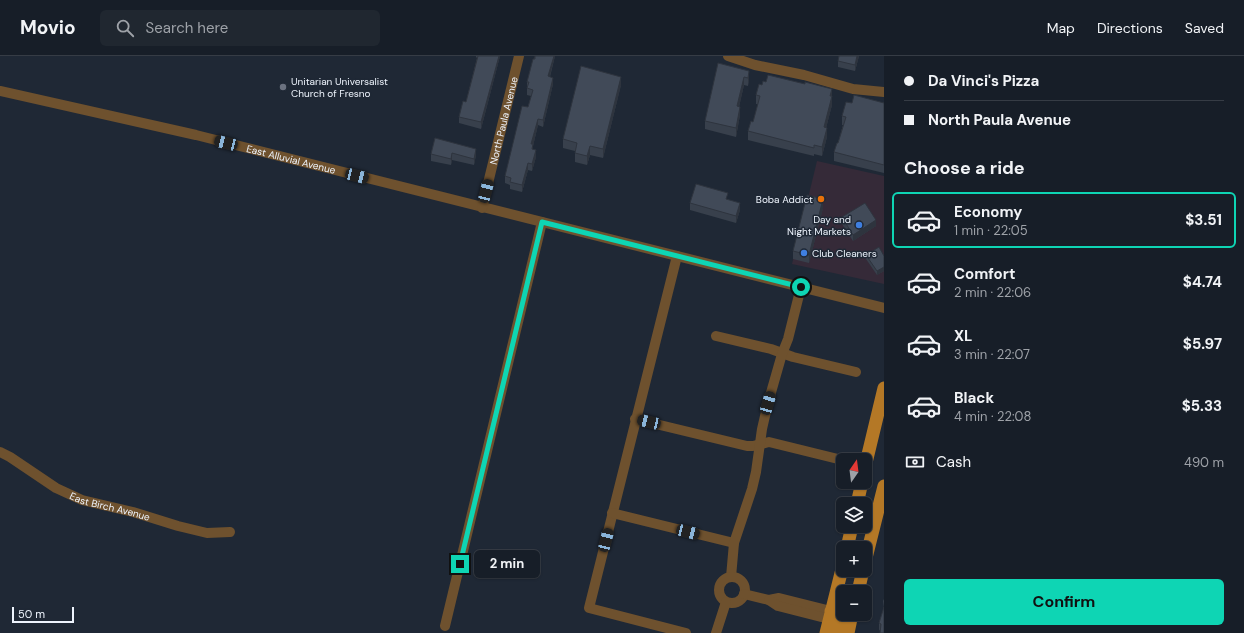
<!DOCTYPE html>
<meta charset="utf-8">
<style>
:root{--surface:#171e28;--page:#202730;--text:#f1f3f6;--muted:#9ea2a8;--line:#363c45;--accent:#0ed5b4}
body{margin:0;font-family:"DM Sans",sans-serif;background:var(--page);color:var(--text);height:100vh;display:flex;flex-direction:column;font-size:15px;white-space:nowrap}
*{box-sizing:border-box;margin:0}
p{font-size:13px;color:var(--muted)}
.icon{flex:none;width:22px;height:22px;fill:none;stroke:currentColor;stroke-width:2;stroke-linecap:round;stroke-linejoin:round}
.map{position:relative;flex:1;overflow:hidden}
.side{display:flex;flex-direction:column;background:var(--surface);width:360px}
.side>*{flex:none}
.hud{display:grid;align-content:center;height:88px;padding:0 20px;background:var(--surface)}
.needle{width:26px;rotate:14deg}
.buttons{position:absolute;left:836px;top:397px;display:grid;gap:8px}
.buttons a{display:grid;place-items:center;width:36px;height:36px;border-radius:6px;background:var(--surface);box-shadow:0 1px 3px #0004,0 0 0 1px var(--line);font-size:20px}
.scale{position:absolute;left:12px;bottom:10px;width:62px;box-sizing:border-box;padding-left:4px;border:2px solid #eef4fd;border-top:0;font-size:11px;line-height:14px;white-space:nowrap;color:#eef4fd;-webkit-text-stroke:3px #1f2835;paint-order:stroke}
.end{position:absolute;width:18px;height:18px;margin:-9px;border:5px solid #0ed5b4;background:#111;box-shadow:0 0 0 2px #111}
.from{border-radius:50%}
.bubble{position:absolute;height:28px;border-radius:6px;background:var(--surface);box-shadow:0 1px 3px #0004,0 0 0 1px var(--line);font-size:13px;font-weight:700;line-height:28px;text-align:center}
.car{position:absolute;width:12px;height:24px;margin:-12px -6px;border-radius:5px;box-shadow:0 0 3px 1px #0007;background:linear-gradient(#222 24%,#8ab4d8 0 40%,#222 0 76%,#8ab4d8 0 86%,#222 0)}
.hud b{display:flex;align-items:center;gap:14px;height:38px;font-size:15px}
.hud b+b{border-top:1px solid var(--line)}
.hud i{width:10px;height:10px;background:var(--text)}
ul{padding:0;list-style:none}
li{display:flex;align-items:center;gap:12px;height:56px;margin:0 8px 6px;padding:0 12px;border:2px solid transparent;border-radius:6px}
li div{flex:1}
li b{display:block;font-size:15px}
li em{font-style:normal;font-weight:700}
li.on{border-color:var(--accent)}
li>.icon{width:36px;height:36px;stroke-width:1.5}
h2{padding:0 20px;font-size:18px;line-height:48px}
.pay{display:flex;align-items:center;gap:10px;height:44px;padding:0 20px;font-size:15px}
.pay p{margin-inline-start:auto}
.action{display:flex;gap:8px;margin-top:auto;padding:8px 20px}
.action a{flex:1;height:46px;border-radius:6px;background:var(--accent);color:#111;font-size:16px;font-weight:700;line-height:46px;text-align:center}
header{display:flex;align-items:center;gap:24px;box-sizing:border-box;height:56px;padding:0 20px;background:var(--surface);border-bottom:1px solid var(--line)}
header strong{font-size:19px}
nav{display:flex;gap:22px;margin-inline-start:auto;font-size:14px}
.search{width:280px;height:36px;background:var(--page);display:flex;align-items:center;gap:10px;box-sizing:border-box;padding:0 14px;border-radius:6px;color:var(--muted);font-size:15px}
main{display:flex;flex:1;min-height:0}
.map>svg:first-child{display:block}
</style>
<header>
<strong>Movio</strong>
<div class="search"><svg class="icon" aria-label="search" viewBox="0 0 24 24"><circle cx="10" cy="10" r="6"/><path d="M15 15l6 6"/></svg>Search here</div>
<nav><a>Map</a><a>Directions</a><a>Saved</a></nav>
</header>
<main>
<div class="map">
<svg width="884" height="577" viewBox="0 0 884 577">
<rect width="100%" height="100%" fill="#1f2835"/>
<path fill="#352a38" d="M 817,105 L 884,120 L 884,228 L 792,208 Z"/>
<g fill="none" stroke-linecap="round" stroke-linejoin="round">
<g stroke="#6e512e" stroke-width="10">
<path d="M 728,0 L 755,9 L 804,19 L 853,33 L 884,36"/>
<path id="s1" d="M 0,35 L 196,79 L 884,252"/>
<path id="s2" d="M 482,152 L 519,0"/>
<path d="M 677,200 L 589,552 L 686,577"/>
<path d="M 716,280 L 771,293 L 793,301 L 856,316"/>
<path d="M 635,363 L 747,390 L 753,390 L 769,386 L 838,403"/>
<path id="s3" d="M 0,396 L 10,401 L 56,432 L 82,444 L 133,456 L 178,470 L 207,477 L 230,476"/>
<path d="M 612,457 L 734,487"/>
<path d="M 731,521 L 734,487 L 752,433 L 756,416 L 762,373 L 768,347 L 782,298 L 788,283 L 801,231"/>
<circle cx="732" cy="534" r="13"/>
<path d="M 744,538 L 769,544 L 779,542 L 831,555"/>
<path d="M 769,544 L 778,550 L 829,563"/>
<path d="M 445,570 L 542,166"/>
<path d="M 716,577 L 726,546"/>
</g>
<path stroke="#b47826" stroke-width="13" d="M 865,411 L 884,332
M 857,448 L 862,426
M 847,492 L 852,470
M 865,506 L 884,430
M 858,536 L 863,514
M 831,555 C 840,561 839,568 837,577
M 826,577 L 843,509
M 848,577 L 852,558"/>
</g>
<path fill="#38404c" d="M 476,0 L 500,0 L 481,73 L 459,67 L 459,61 L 466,46 L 477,2 L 476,1 Z
M 535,0 L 555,0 L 550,21 L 553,28 L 543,71 L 538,69 L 533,90 L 533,93 L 536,101 L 532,115 L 528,114 L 522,136 L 510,133 L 510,129 L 505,127 L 505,120 L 528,51 L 531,40 L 527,39 L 527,26 Z
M 839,0 L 859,0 L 855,15 L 838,11 L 838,5 Z
M 749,15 L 749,23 L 748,30 L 744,29 L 739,51 L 740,59 L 736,81 L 705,73 L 705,65 Z
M 766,26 L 805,28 L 832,33 L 832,49 L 826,72 L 827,81 L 822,100 L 814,98 L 814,100 L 748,84 L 748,75 L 753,66 L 758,48 L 756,48 L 756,39 L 762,29 Z
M 621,29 L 603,102 L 590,99 L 587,109 L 575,106 L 575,95 L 563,92 L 563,83 Z
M 852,47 L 884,47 L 884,117 L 834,105 L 834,96 L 838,87 L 843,69 L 842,69 L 842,60 Z
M 435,82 L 476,99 L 474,109 L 452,104 L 451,109 L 431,105 L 431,98 Z
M 728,143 L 740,154 L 736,167 L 690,154 L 690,147 Z
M 823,152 L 809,207 L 793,203 L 793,195 Z
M 842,161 L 876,170 L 853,185 L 842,168 Z
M 866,199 L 884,200 L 884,215 L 877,219 L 866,203 Z
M 884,543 L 884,577 L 879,574 L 879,567 L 884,552 L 883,545 Z"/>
<path fill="#2e343e" d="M 499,0 L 500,0 L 481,73 L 481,66 Z
M 554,0 L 555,0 L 548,27 L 548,20 Z
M 857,0 L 859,0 L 855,15 L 855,9 Z
M 749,15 L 749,23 L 748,30 L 748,22 Z
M 621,21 L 621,29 L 603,102 L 603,93 Z
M 744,21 L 744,29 L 737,59 L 737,50 Z
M 553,22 L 553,28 L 543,71 L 543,64 Z
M 832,33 L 832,49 L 824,80 L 824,71 Z
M 740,51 L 740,59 L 736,81 L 736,72 Z
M 538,63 L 538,69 L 533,90 L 533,95 L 531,94 L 531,88 Z
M 827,72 L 827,81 L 822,100 L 822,91 Z
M 590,90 L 590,99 L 587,109 L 587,100 Z
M 476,93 L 476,99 L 474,109 L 474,103 Z
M 536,94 L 536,101 L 532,115 L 532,108 Z
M 452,97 L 452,104 L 451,109 L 451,103 Z
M 528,107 L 528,114 L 522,136 L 522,129 Z
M 823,143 L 823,152 L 809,207 L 809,199 Z
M 740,147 L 740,154 L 736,167 L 736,160 Z
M 876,164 L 876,170 L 853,185 L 853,179 Z
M 884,211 L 884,215 L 877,219 L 877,215 Z"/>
<path fill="#414a58" stroke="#2e343e" d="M 478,0 L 499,0 L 481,66 L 459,61 L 463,45 L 466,46 Z
M 535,0 L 554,0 L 548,20 L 553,22 L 543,64 L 538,63 L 531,88 L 533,88 L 532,93 L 536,94 L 532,108 L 528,107 L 522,129 L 510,126 L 511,122 L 505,120 L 522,50 L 528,51 L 533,34 L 527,32 L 529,26 L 527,26 L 533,3 L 535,3 Z
M 839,0 L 857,0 L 855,9 L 838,5 Z
M 718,7 L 749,15 L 748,22 L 744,21 L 737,50 L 740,51 L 736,72 L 705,65 Z
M 581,10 L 621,21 L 603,93 L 590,90 L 587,100 L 575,97 L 577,87 L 563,83 Z
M 768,19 L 805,28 L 805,26 L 832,33 L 830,40 L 832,40 L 824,71 L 827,72 L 822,91 L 814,89 L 814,92 L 748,75 L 751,65 L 753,66 L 760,40 L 756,39 L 759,28 L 762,29 L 763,25 L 766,26 Z
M 854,39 L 884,47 L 884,109 L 834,96 L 837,87 L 838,87 L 846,61 L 842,60 L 846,46 L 852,47 Z
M 435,82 L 476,93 L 474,103 L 452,97 L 451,103 L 431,98 Z
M 696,128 L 728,137 L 726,143 L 740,147 L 736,160 L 690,147 Z
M 807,139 L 823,143 L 809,199 L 793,195 Z
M 865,147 L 876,164 L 853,179 L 842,161 Z
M 879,191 L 884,200 L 884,211 L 877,215 L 866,199 Z
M 884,551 L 884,577 L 880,577 L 881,568 L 879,567 Z"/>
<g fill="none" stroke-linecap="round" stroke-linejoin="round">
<path stroke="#0ed5b4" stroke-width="5" d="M 460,508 L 542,166 L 801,231"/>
</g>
<circle fill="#6b7280" stroke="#1f2835" stroke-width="1.5" cx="283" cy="31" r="4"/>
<circle fill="#e8710a" stroke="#1f2835" stroke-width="1.5" cx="821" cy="143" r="4"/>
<g fill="#3f7fe0" stroke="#1f2835" stroke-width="1.5">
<circle cx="859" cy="169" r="4"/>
<circle cx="804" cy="197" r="4"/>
</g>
<g text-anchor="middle" stroke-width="3" stroke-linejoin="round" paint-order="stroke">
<g font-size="10" fill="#eef4fd" stroke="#1f2835" text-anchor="start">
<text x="291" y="29">Unitarian Universalist<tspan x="291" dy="12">Church of Fresno</tspan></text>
<text x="813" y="147" text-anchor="end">Boba Addict</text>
<text x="851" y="167" text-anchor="end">Day and<tspan x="851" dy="12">Night Markets</tspan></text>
<text x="812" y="201">Club Cleaners</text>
</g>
<g font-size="10" fill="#eef4fd" stroke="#1f2835">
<text dy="4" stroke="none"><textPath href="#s2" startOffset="90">North Paula Avenue</textPath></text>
<text dy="4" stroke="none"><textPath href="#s1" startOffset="299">East Alluvial Avenue</textPath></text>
<text dy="4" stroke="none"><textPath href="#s3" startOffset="124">East Birch Avenue</textPath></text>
</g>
</g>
</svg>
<div class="buttons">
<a><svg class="needle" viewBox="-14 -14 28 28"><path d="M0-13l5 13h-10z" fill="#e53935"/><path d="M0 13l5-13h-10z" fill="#9ea2a8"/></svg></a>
<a><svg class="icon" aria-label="layers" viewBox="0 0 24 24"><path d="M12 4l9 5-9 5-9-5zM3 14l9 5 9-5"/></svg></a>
<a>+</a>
<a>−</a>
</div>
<div class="scale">50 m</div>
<i class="end from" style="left:801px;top:231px"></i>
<i class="end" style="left:460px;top:508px"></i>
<div class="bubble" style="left:474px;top:494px;width:66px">2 min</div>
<i class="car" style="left:226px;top:87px;rotate:284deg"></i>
<i class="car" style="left:357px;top:120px;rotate:104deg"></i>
<i class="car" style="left:486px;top:135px;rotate:14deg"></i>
<i class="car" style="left:768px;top:347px;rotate:16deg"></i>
<i class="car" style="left:649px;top:366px;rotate:283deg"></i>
<i class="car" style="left:688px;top:476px;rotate:104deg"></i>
<i class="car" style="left:606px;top:484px;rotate:14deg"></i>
</div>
<section class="side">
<div class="hud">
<b><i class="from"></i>Da Vinci's Pizza</b>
<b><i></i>North Paula Avenue</b>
</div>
<h2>Choose a ride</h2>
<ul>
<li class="on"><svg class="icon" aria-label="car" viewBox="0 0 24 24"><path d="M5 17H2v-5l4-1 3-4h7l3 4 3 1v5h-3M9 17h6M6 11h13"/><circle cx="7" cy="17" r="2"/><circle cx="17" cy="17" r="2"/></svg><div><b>Economy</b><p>1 min · 22:05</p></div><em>$3.51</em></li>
<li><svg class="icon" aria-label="car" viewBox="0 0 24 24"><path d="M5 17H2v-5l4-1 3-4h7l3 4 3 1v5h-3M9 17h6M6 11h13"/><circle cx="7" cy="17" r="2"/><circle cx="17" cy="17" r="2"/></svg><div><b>Comfort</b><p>2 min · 22:06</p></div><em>$4.74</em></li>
<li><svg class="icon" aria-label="car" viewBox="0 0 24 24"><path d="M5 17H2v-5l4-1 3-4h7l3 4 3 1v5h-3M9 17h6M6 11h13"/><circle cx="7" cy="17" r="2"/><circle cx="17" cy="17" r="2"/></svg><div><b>XL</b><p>3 min · 22:07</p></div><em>$5.97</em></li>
<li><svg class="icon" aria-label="car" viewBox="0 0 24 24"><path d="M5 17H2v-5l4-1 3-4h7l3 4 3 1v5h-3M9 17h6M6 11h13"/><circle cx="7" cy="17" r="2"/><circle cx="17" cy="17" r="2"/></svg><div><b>Black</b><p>4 min · 22:08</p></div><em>$5.33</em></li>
</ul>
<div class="pay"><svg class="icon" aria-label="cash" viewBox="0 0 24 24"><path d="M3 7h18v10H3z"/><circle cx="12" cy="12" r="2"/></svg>Cash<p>490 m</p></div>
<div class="action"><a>Confirm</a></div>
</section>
</main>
